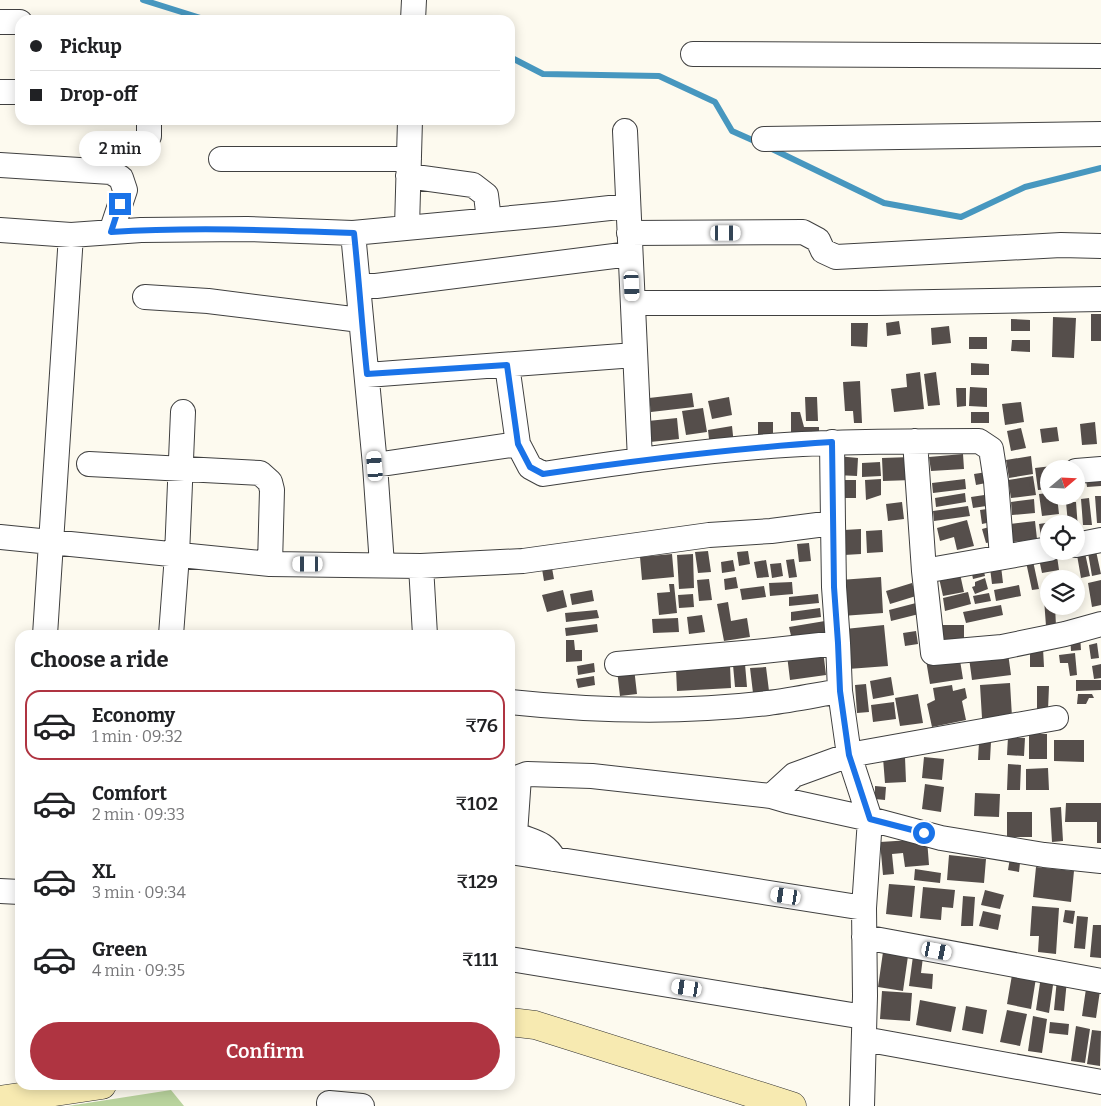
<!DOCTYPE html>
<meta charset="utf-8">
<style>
:root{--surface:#fff;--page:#f2f2f2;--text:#202124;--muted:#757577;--line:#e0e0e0;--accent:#af3441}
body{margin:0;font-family:Bitter,serif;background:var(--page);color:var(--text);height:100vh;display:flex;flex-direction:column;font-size:19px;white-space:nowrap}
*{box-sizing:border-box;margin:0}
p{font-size:16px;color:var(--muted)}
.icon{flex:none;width:28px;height:28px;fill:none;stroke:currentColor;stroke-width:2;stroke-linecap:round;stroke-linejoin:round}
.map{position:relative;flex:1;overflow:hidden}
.side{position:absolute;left:15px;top:630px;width:500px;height:460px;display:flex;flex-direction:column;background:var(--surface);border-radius:15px;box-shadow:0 2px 12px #0003}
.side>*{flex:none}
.banner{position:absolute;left:15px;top:15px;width:500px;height:110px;border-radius:15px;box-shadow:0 2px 12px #0003;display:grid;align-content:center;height:110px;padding:0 15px;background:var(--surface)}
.needle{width:32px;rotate:71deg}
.tools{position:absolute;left:1040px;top:460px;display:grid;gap:10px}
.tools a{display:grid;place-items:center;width:45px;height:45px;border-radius:50%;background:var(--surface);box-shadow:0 2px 12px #0003;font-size:25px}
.end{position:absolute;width:22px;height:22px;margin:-11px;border:6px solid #1a73e8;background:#fff;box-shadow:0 0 0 2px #fff}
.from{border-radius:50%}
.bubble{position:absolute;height:35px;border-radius:18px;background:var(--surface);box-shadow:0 2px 12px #0003;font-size:16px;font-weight:600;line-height:35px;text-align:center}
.car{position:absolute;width:15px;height:30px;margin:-15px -8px;border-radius:6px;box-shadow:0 0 4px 1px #0007;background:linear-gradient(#fff 24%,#345 0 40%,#fff 0 76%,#345 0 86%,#fff 0)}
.banner b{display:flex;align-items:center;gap:18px;height:48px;font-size:19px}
.banner b+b{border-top:1px solid var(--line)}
.banner i{width:12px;height:12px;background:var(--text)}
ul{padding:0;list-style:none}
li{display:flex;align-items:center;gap:15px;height:70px;margin:0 10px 8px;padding:0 5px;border:2px solid transparent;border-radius:15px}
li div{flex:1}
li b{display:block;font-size:19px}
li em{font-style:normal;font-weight:600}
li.active{border-color:var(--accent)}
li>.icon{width:45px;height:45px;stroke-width:1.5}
h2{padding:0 15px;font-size:22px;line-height:60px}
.action{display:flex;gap:10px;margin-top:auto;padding:10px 15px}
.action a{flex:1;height:58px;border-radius:30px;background:var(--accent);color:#fff;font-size:20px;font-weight:600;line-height:58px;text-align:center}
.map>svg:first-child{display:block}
</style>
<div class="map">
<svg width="1101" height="1106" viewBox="0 0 1101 1106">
<rect width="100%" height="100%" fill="#fdfaef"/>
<path fill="#b9d39d" d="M 171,1090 L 184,1106 L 68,1106 Z"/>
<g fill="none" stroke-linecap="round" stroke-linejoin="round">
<path stroke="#4797bf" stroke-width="6" d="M 143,0 L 207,20
M 510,57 L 543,74 L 659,76 L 715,102 L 732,131 L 759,143
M 770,148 L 884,203 L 961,217 L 1025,187 L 1101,168"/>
</g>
<path fill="#554e4b" d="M 1091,314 L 1101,314 L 1101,341 L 1091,341 Z
M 1053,317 L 1076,318 L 1074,358 L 1052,357 Z
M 1011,319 L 1030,320 L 1030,331 L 1011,331 Z
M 899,321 L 901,334 L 887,336 L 886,323 Z
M 851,323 L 868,323 L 867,347 L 851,346 Z
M 949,326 L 951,343 L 932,345 L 931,328 Z
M 969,337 L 987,337 L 987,349 L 969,349 Z
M 1012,340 L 1030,340 L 1030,352 L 1011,351 Z
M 971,363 L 989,364 L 989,375 L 971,375 Z
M 920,372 L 924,409 L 894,412 L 891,389 L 907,387 L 906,374 Z
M 936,372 L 940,405 L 928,406 L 924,374 Z
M 860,381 L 862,423 L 854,423 L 853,411 L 845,411 L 843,382 Z
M 970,387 L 987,388 L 987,407 L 969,406 Z
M 956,388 L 966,388 L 966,406 L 957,407 Z
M 692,393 L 694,407 L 651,412 L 649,398 Z
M 729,397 L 732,415 L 712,419 L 708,401 Z
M 805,397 L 817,397 L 818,421 L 806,421 Z
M 1021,402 L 1024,422 L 1005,425 L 1002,404 Z
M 703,408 L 707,432 L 686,435 L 682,411 Z
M 791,412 L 800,412 L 804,427 L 819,427 L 819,440 L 791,440 Z
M 971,412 L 989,412 L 989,423 L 971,423 Z
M 677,418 L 679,439 L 650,442 L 648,421 Z
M 758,422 L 773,422 L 773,441 L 758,441 Z
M 1095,422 L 1097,444 L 1082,445 L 1080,424 Z
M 732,426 L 734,445 L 710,448 L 708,430 Z
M 1057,427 L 1059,441 L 1042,443 L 1040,429 Z
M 1021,428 L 1026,448 L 1011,451 L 1007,431 Z
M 963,454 L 964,469 L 931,471 L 929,457 Z
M 837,456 L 858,458 L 857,476 L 836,475 Z
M 1031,456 L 1033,474 L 1009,478 L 1006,460 Z
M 911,457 L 912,480 L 883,481 L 882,458 Z
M 880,462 L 881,476 L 862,477 L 862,463 Z
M 1052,466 L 1053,469 L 1049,469 L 1049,489 L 1038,490 L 1035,468 Z
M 993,471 L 996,481 L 976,485 L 974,474 Z
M 1101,472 L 1101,486 L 1087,487 L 1085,474 Z
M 1033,476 L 1036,495 L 1011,498 L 1008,480 Z
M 881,479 L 881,495 L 866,500 L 865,480 Z
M 965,479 L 966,489 L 933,493 L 932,483 Z
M 838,480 L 856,480 L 856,498 L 838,498 Z
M 965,493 L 966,502 L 936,507 L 935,498 Z
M 1049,493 L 1049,496 L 1057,496 L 1059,514 L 1042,516 L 1039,494 Z
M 991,494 L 993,505 L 973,508 L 971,497 Z
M 1095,496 L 1101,496 L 1101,523 L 1097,523 Z
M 1089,498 L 1092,525 L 1083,525 L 1081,499 Z
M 1034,499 L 1035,513 L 1012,515 L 1011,502 Z
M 902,502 L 904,519 L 888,521 L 886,504 Z
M 1066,502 L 1076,502 L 1078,529 L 1076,529 L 1076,524 L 1068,524 Z
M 968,506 L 970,516 L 934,521 L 933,511 Z
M 994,508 L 996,521 L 982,524 L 980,510 Z
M 967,520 L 974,546 L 957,550 L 954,537 L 940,541 L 937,528 Z
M 1035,521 L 1037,539 L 1013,542 L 1010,524 Z
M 1058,521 L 1059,524 L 1049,524 L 1049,536 L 1041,537 L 1039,524 Z
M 993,526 L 997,541 L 986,543 L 982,529 Z
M 861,529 L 861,554 L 844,555 L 844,530 Z
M 882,530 L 883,552 L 867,553 L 866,531 Z
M 809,543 L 811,561 L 799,562 L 797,544 Z
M 708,551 L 711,572 L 698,573 L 695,552 Z
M 748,551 L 750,564 L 739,566 L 737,552 Z
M 1096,551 L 1101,574 L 1092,576 L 1088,553 Z
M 1085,553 L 1090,576 L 1081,578 L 1077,555 Z
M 672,554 L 674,577 L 642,580 L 640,557 Z
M 693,554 L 694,588 L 679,589 L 677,555 Z
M 1057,556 L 1059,570 L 1042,573 L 1039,559 Z
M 794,559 L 797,577 L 789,578 L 786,560 Z
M 733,560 L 735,571 L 722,573 L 721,562 Z
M 766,560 L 769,577 L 757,578 L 754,562 Z
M 1033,561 L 1039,589 L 1032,590 L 1026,562 Z
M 781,563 L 783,576 L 772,578 L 770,564 Z
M 1001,566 L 1003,583 L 992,584 L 990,568 Z
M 983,567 L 985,576 L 973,579 L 971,569 Z
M 552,568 L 554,579 L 544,581 L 542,569 Z
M 960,574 L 964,592 L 943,596 L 939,578 Z
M 736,577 L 738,588 L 725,590 L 724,579 Z
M 881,577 L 883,613 L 842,616 L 840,580 Z
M 985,578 L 988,589 L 975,594 L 972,587 L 975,586 L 975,582 Z
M 709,579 L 712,600 L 699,601 L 697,580 Z
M 1101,580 L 1101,605 L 1092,607 L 1088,583 Z
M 792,582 L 793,594 L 770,596 L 769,583 Z
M 912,583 L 916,596 L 890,604 L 886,591 Z
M 669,584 L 674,584 L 677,613 L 659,615 L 657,593 L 670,592 Z
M 1019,585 L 1021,596 L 996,601 L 994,590 Z
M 764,586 L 766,597 L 742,600 L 740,589 Z
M 563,590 L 567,607 L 547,612 L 542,595 Z
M 592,590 L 594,601 L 572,605 L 570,594 Z
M 968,592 L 971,604 L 945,611 L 943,598 Z
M 989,593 L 991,601 L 975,604 L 973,596 Z
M 693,594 L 694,607 L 679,608 L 678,595 Z
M 818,594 L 819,603 L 789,606 L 789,597 Z
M 1044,599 L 1049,599 L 1049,606 L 1055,606 L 1056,626 L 1046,626 Z
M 728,602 L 731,621 L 747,618 L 750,637 L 724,641 L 717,604 Z
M 916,603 L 919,614 L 891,621 L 889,610 Z
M 1001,605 L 1003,615 L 966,623 L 963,612 Z
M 820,608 L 821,617 L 791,621 L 791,612 Z
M 597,610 L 599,618 L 566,622 L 565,613 Z
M 702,615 L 705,632 L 689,634 L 687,617 Z
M 678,618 L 679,632 L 653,633 L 652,619 Z
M 825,621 L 827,634 L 792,640 L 789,627 Z
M 597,624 L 598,632 L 566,636 L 565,628 Z
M 884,625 L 888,666 L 848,669 L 845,629 Z
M 941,625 L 964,625 L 964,641 L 941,642 Z
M 916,631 L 918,644 L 905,646 L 903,633 Z
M 1070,635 L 1080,635 L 1081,650 L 1071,651 Z
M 566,640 L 574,640 L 575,650 L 582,650 L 582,661 L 566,662 Z
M 1097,643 L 1099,658 L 1091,659 L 1089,645 Z
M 1043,648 L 1044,667 L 1030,667 L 1030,649 Z
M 823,650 L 826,675 L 790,680 L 787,655 Z
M 1008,653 L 1011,675 L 972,680 L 969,658 Z
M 1075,653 L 1077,675 L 1070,676 L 1068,663 L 1060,663 L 1059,655 Z
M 959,654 L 963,679 L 930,684 L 926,660 Z
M 594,663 L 595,672 L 578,675 L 577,666 Z
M 745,664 L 747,687 L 735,687 L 733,665 Z
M 1101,664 L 1101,678 L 1094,679 L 1092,666 Z
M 730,665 L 731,688 L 677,691 L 676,669 Z
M 766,667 L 769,691 L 753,693 L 750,668 Z
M 634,668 L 637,694 L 620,696 L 617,670 Z
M 594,676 L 595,685 L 578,688 L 576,679 Z
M 891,677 L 894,695 L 873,699 L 870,681 Z
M 1076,680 L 1101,680 L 1101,690 L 1076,691 Z
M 1010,683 L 1012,717 L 982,718 L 980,685 Z
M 866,684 L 869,712 L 857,713 L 855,685 Z
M 952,685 L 953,691 L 965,688 L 967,698 L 962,701 L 966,720 L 932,727 L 927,704 L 935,700 L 933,688 Z
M 1037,686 L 1049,686 L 1048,710 L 1037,710 Z
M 918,694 L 923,723 L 900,726 L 895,698 Z
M 1078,694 L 1092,694 L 1094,698 L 1089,698 L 1086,704 L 1077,704 Z
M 894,702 L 896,719 L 873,722 L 871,705 Z
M 1029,734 L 1047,734 L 1047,759 L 1029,759 Z
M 1008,737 L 1025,738 L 1024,756 L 1007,755 Z
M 1054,740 L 1084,740 L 1084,762 L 1054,761 Z
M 979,742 L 991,742 L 990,760 L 978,760 Z
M 905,757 L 906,782 L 885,783 L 883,758 Z
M 924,757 L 944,759 L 942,780 L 922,778 Z
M 1008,764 L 1021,765 L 1020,790 L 1007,790 Z
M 1048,768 L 1049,790 L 1026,790 L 1026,769 Z
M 925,784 L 944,787 L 941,812 L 922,809 Z
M 875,786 L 886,787 L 885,800 L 875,799 Z
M 975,793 L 1000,794 L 999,817 L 974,816 Z
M 1066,803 L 1101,803 L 1101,843 L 1097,843 L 1097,822 L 1065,822 Z
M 1061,807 L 1063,841 L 1052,842 L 1050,808 Z
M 1007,812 L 1032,812 L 1032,837 L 1007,837 Z
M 927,839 L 929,865 L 905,867 L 903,853 L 892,854 L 894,874 L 883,875 L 880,842 Z
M 1011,852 L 1021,854 L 1019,872 L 1008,870 Z
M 949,855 L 986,859 L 984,883 L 947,880 Z
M 1036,867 L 1074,871 L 1071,902 L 1033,897 Z
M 915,869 L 941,873 L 940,883 L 914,880 Z
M 889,884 L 915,886 L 912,917 L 886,914 Z
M 923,887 L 955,890 L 953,908 L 942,907 L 941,920 L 920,918 Z
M 985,890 L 1004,895 L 1000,909 L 981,905 Z
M 963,896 L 975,897 L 973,926 L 961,926 Z
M 1032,906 L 1059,908 L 1056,954 L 1038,952 L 1039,936 L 1030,936 Z
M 1065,910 L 1075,911 L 1073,924 L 1063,922 Z
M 983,911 L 1001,915 L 998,930 L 979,926 Z
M 1077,916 L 1088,917 L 1085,949 L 1074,948 Z
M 1093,925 L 1101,925 L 1101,958 L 1090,957 Z
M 883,952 L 908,956 L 903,991 L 878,987 Z
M 913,956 L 923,957 L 921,973 L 933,974 L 932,989 L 909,986 Z
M 1012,975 L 1036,978 L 1031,1009 L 1007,1004 Z
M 1041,976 L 1054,978 L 1049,1013 L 1036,1010 Z
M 1057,979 L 1067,980 L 1064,1011 L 1054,1010 Z
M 1087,982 L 1101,984 L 1096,1018 L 1082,1016 Z
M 882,991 L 912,993 L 910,1021 L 880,1019 Z
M 920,1000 L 956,1007 L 951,1032 L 916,1025 Z
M 966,1006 L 987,1010 L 983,1034 L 962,1030 Z
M 1007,1010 L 1027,1014 L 1020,1046 L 1000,1042 Z
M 1033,1016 L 1047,1019 L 1042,1053 L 1028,1051 Z
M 1050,1022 L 1069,1024 L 1068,1035 L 1049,1033 Z
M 1076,1026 L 1090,1029 L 1085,1063 L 1071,1061 Z
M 1092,1030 L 1101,1031 L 1100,1066 L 1087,1064 Z"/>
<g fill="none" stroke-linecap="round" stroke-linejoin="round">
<g stroke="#404040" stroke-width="26">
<path id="street" d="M 413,20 L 414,0
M 0,22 L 20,22
M 693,54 L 1101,56
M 0,92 L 20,92
M 149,120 L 149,136
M 625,131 L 640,460
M 764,139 L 1101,134
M 221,159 L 409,159
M 0,165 L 111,172 L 121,178 L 125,190 L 111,232
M 408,176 L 473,185 L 486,195 L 489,220
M 407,227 L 410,120
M 0,230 L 71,235 L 141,230 L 247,229 L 353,233 L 555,214 L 628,206
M 353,233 L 375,465 L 382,565
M 629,233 L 803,232 L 818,240 L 823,251 L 836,257 L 1061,245 L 1101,246
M 359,286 L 376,286 L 630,254
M 145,297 L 208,301 L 360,320
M 633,303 L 877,303 L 1101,299
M 507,365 L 518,444 L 530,467 L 543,474 C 623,462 704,450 785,445 C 850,441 915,441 979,441 L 991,449 L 996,481 L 1002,557
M 367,375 L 635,355
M 915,441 L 924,571 L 933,653 L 1002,647 L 1065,634 L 1101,624
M 832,442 L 833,523
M 89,464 L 260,473 L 270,482 L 272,490 L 270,564
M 375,465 L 518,444
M 1076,471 L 1101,469
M 0,537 L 270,564 L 421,566 L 523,561 L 709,535 L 771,531 L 833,523 L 834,587 L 838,643 L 840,691 L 849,755 L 870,819 L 864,908 L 865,996 L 862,1106
M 1076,545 L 1101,540
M 421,566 L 425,635
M 924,571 L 1049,549
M 45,635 L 71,235
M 171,635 L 177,555 L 183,412
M 617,664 L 755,652 L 838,643
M 510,702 C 595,711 683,713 768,703 C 792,700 816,695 840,691
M 771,796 L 794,775 L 849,755 L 1056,718
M 510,852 L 864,908
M 554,859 C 545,841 531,842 515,834 L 519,777 L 527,774 L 592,776 L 771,796 L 788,801 L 870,819 L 941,838 L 1044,855 L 1101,861
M 0,891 L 20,892
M 864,937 L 1101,981
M 510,959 L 864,1017
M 864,1039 L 1101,1082
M 329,1103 L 362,1106"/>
</g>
<g stroke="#2f2f2f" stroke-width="29">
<path id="secondary" d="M 510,1022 L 535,1025 L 792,1106
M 0,1100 L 102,1085"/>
</g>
<use href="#street" stroke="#fff" stroke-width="24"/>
<use href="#secondary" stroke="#f7eab1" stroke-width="28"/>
</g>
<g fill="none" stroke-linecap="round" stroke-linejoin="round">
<path stroke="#1a73e8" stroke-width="6" d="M 120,204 L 111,232 C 191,227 273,230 354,233 C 359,280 362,327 367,374 L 507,365 L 518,444 L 530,467 L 543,474 C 639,460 735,448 832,442 L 834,587 L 838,643 L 840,691 L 849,755 L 870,819 L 924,833"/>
</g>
</svg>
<div class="tools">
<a><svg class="needle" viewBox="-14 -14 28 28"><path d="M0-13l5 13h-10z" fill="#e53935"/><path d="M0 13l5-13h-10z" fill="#757577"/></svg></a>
<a><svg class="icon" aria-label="locate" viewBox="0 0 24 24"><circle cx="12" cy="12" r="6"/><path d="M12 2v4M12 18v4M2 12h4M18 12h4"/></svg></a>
<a><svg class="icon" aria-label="layers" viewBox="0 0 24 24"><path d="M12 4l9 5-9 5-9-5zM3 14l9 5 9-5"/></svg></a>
</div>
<i class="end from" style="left:924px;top:833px"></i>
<i class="end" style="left:120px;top:204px"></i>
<div class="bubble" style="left:79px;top:131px;width:82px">2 min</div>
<i class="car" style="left:726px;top:233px;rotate:90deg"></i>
<i class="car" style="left:632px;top:286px;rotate:177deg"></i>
<i class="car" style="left:375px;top:466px;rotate:355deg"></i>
<i class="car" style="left:308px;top:564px;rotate:270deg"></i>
<i class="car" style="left:786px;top:896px;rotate:279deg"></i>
<i class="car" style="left:937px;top:951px;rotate:101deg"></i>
<i class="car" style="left:687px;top:988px;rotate:279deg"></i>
<div class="banner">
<b><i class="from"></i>Pickup</b>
<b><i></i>Drop-off</b>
</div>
<section class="side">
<h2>Choose a ride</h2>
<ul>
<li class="active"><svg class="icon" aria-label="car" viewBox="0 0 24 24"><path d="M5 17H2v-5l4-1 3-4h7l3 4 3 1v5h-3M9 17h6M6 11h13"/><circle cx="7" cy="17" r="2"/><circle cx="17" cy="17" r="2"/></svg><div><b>Economy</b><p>1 min · 09:32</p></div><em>₹76</em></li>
<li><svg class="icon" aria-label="car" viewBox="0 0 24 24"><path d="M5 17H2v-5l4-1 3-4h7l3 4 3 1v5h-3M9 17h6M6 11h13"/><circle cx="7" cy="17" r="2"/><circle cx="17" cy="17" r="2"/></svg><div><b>Comfort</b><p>2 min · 09:33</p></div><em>₹102</em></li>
<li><svg class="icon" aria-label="car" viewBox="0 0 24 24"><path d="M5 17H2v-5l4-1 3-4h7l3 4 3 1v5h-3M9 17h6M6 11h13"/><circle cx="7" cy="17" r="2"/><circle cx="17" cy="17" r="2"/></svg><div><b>XL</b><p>3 min · 09:34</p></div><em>₹129</em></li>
<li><svg class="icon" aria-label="car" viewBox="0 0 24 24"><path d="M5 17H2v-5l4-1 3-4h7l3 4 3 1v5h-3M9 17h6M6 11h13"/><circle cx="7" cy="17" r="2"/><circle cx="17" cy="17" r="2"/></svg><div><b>Green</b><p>4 min · 09:35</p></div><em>₹111</em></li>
</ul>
<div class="action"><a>Confirm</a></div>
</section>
</div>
